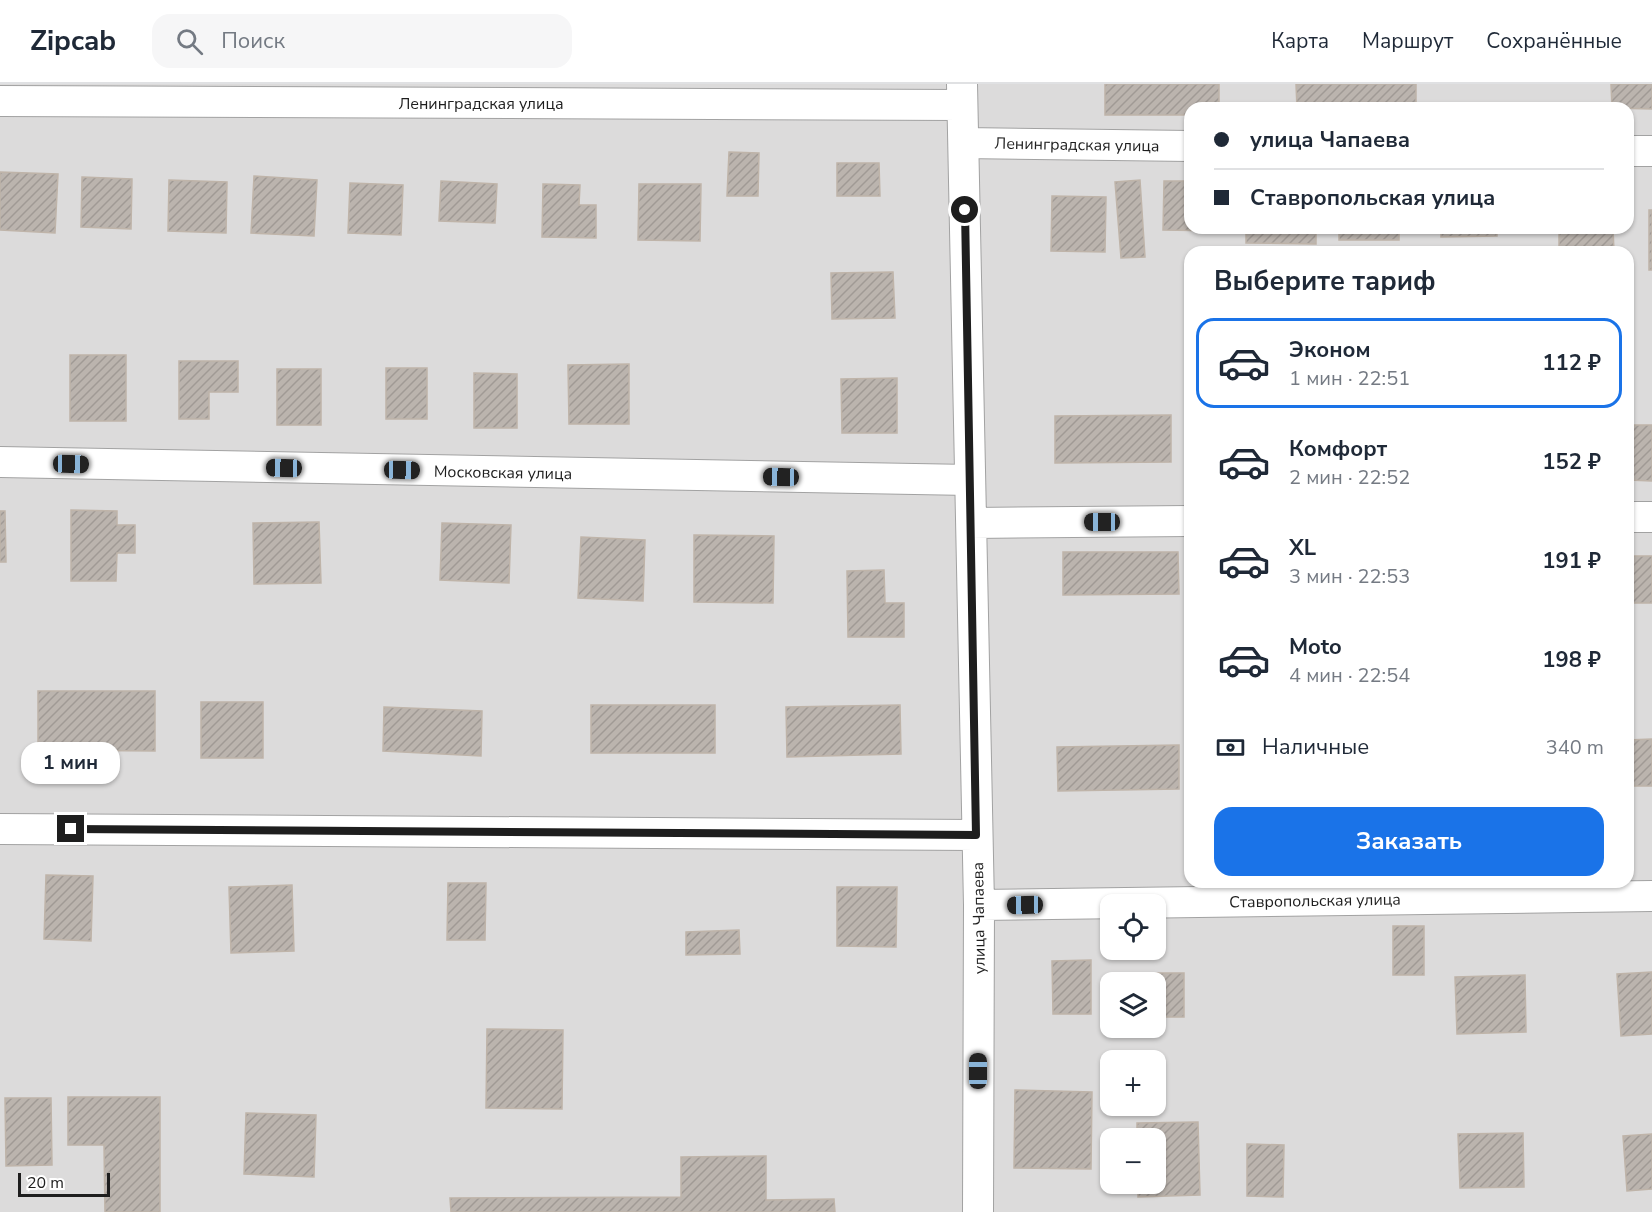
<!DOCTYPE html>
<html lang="ru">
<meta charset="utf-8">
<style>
:root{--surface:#fff;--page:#f6f6f7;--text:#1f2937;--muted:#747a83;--line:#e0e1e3;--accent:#1a73e8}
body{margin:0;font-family:"Nunito Sans",sans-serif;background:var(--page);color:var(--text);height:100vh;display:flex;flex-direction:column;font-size:22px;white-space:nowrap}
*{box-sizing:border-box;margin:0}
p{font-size:20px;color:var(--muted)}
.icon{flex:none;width:33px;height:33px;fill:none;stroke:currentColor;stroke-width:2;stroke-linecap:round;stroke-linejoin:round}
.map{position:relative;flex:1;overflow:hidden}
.sheet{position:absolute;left:1184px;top:162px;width:450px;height:642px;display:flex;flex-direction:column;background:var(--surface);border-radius:18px;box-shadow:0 2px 4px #0004}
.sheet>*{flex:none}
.guide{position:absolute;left:1184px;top:18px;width:450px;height:132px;border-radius:18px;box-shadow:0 2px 4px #0004;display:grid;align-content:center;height:132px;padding:0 30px;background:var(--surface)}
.controls{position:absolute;left:1100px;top:810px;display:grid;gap:12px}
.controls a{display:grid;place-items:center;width:66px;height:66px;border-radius:12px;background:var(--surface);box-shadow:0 2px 4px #0004;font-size:30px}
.scale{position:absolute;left:18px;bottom:15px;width:92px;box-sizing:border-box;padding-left:6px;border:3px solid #1e1e1e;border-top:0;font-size:16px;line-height:21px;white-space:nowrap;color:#1e1e1e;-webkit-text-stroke:4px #fff;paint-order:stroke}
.end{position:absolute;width:27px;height:27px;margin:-14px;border:8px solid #1e1e1e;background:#fff;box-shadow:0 0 0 3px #fff}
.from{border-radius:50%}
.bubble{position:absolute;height:42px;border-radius:18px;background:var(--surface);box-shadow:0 2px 4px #0004;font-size:20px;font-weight:700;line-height:42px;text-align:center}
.car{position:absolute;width:18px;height:36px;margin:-18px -9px;border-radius:8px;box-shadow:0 0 4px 2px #0007;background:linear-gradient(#222 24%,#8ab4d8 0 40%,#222 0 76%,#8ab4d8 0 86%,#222 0)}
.guide b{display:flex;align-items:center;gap:21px;height:57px;font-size:22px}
.guide b+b{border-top:2px solid var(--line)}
.guide i{width:15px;height:15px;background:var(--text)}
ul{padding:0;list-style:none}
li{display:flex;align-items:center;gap:18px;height:90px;margin:0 12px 9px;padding:0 18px;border:3px solid transparent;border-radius:18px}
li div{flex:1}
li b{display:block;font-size:22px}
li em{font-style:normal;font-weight:700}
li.current{border-color:var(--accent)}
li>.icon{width:54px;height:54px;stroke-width:1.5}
h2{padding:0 30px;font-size:27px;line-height:72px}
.pay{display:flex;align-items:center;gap:15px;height:66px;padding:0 30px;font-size:22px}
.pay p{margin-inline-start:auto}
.action{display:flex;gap:12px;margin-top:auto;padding:12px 30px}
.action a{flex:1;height:69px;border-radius:18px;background:var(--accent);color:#fff;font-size:24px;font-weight:700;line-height:69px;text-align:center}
header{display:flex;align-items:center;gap:36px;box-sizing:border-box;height:84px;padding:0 30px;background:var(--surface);border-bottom:2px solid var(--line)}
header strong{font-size:28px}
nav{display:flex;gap:33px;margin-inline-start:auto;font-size:21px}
.search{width:420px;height:54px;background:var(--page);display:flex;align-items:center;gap:15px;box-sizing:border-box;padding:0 21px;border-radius:18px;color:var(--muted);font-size:22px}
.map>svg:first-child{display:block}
</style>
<header>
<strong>Zipcab</strong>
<div class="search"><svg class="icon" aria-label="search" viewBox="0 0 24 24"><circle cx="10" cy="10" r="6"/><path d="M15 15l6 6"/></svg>Поиск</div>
<nav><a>Карта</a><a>Маршрут</a><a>Сохранённые</a></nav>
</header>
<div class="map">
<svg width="1652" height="1128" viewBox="0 0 1652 1128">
<defs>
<pattern id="building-hatch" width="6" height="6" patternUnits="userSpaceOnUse" patternTransform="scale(1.5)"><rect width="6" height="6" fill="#bbb4ae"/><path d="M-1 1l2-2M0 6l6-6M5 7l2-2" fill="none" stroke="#a09a95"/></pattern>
</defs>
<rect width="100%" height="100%" fill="#efece5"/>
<path fill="#dcdbdb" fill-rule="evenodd" d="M 0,0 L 1652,0 L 1652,1128 L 0,1128 ZM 1190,24 L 1628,24 L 1628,144 L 1190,144 ZM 1190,168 L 1628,168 L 1628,798 L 1190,798 ZM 1110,820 L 1155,820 L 1155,866 L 1110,866 ZM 1110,898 L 1155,898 L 1155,944 L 1110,944 ZM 1110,976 L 1155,976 L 1155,1022 L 1110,1022 ZM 1110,1054 L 1155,1054 L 1155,1100 L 1110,1100 Z"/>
<path fill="url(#building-hatch)" stroke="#bfb4a9" stroke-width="1.5" d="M 1105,0 L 1219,0 L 1219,24 L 1190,24 L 1190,31 L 1105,31 Z
M 1296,0 L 1416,0 L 1416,24 L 1297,24 Z
M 1611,0 L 1652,0 L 1652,25 L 1612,24 Z
M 729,68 L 759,69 L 758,112 L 727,112 Z
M 837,79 L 879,79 L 880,112 L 837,112 Z
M 0,88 L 58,90 L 55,149 L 0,146 Z
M 254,92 L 317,96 L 314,152 L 251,149 Z
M 82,93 L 132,95 L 131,145 L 81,143 Z
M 169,96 L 227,98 L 226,149 L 168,147 Z
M 1140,96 L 1145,173 L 1121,174 L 1115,98 Z
M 441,97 L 497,100 L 495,139 L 439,137 Z
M 1164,97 L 1190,97 L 1190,144 L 1220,144 L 1220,147 L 1163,146 Z
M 350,99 L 403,101 L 401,151 L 348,149 Z
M 543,100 L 580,101 L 579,121 L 596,121 L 596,154 L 542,153 Z
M 639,100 L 701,100 L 700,157 L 638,156 Z
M 1052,112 L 1106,113 L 1105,168 L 1051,167 Z
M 1649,126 L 1652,126 L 1652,186 L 1649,186 Z
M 1246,144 L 1316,144 L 1316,160 L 1246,159 Z
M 1339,144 L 1399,144 L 1399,156 L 1339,156 Z
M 1441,144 L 1497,144 L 1497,152 L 1441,153 Z
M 1559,144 L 1613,144 L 1614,168 L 1559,168 Z
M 893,188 L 895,234 L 832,235 L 831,189 Z
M 70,271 L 126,271 L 126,337 L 70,337 Z
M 179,277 L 238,277 L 238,308 L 209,308 L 209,335 L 179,335 Z
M 629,280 L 629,340 L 569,340 L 568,281 Z
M 386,284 L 427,284 L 427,335 L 386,335 Z
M 277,285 L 321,285 L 321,341 L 277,341 Z
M 474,289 L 517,290 L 517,344 L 474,344 Z
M 897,294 L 897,349 L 842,349 L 841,295 Z
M 1171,331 L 1171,378 L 1055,379 L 1055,332 Z
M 1629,341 L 1652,341 L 1652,397 L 1629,396 Z
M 71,426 L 117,427 L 117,441 L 135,441 L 135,469 L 117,469 L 116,497 L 71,497 Z
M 0,427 L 5,427 L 6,478 L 0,478 Z
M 319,438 L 321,499 L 254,500 L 253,439 Z
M 442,439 L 511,441 L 509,499 L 440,496 Z
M 694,451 L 774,452 L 773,519 L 694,518 Z
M 581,453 L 645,456 L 643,517 L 578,514 Z
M 1063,468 L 1178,468 L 1179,510 L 1063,511 Z
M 1628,472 L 1652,472 L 1652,519 L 1628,519 Z
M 884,486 L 885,519 L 904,519 L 904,553 L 848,553 L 847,487 Z
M 38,607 L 155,607 L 155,667 L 38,666 Z
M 201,618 L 263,618 L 263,674 L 201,674 Z
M 591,621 L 715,621 L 715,669 L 591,669 Z
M 900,621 L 901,670 L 787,673 L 786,623 Z
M 384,623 L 482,627 L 481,672 L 383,667 Z
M 1652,655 L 1652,702 L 1628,702 L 1628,656 Z
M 1179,661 L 1179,705 L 1058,707 L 1057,663 Z
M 46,791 L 93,792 L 91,857 L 44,855 Z
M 448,799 L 486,799 L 485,856 L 447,856 Z
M 292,801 L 294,867 L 231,869 L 229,803 Z
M 837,803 L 897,803 L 896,863 L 837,862 Z
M 1393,842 L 1424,842 L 1424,891 L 1393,891 Z
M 739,846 L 740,870 L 686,871 L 686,848 Z
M 1091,876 L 1091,930 L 1053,930 L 1052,877 Z
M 1652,888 L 1652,950 L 1621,952 L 1617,890 Z
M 1134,889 L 1184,889 L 1184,933 L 1155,933 L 1155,898 L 1134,898 Z
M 1525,891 L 1526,948 L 1457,950 L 1455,893 Z
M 487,945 L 563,946 L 562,1025 L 486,1024 Z
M 1015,1006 L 1092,1008 L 1091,1085 L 1014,1084 Z
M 68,1013 L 160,1013 L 160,1128 L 105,1128 L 104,1061 L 68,1061 Z
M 5,1014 L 51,1014 L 52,1081 L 6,1082 Z
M 246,1029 L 316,1031 L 314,1093 L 244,1090 Z
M 1198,1038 L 1200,1111 L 1138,1113 L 1138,1100 L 1155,1100 L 1155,1054 L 1137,1054 L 1137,1039 Z
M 1523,1049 L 1524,1103 L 1460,1104 L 1458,1050 Z
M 1652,1050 L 1652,1105 L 1627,1107 L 1623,1052 Z
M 1247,1060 L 1284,1061 L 1283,1113 L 1247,1112 Z
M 766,1072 L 766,1116 L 834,1115 L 835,1128 L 451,1128 L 450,1114 L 681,1113 L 681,1073 Z"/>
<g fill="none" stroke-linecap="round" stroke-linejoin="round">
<g stroke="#a2a2a2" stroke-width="32">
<path id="minor" d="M 962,0 L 979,821 L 978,1128
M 0,17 L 961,21
M 964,59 L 1190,62
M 1628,67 L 1652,67
M 0,378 L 970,396
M 1628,433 L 1652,433
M 972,439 L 1190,437
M 0,745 L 976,751
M 979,821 L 1652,812"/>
</g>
<use href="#minor" stroke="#fff" stroke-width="30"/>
</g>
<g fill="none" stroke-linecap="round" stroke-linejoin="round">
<path stroke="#1e1e1e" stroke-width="8" d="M 71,745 L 976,751 L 965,126"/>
</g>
<g text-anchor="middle" stroke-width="5" stroke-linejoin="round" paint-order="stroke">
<g font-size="16" fill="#1e1e1e" stroke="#fff">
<text x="481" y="25">Ленинградская улица</text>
<text transform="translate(1077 60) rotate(1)" y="6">Ленинградская улица</text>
<text transform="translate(503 388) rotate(1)" y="6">Московская улица</text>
<text transform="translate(1315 816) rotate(-1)" y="6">Ставропольская улица</text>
<text transform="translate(978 834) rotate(-91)" y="6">улица Чапаева</text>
</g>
</g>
</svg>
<div class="controls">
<a><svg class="icon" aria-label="locate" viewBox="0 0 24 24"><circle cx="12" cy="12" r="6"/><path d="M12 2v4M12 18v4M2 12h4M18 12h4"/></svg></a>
<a><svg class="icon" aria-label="layers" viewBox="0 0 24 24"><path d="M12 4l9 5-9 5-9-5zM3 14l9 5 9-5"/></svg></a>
<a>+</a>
<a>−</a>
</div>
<div class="scale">20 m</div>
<i class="end from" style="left:965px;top:126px"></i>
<i class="end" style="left:71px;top:745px"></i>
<div class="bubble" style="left:21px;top:658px;width:99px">1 мин</div>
<i class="car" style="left:71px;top:380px;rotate:91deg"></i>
<i class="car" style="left:284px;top:384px;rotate:271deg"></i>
<i class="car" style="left:402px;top:386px;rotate:91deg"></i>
<i class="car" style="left:781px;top:393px;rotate:271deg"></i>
<i class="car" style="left:1102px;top:438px;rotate:270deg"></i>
<i class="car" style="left:1025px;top:821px;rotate:269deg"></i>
<i class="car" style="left:978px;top:987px;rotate:0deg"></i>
<div class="guide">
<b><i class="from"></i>улица Чапаева</b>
<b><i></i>Ставропольская улица</b>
</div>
<section class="sheet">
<h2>Выберите тариф</h2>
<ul>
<li class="current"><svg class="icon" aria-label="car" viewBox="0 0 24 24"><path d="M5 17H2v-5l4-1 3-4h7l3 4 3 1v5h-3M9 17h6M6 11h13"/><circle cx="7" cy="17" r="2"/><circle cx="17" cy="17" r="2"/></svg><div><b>Эконом</b><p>1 мин · 22:51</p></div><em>112 ₽</em></li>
<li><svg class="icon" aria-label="car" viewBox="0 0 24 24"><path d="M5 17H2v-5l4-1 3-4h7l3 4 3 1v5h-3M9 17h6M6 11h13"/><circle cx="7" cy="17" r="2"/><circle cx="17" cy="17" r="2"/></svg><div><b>Комфорт</b><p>2 мин · 22:52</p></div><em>152 ₽</em></li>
<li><svg class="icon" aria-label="car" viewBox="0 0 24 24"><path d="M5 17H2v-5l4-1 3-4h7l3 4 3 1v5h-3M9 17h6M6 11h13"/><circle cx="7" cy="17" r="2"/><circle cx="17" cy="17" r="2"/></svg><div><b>XL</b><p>3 мин · 22:53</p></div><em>191 ₽</em></li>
<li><svg class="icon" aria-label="car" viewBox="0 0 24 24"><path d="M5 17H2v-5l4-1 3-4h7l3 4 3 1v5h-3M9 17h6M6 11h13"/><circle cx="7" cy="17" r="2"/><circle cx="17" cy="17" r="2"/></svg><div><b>Moto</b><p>4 мин · 22:54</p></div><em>198 ₽</em></li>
</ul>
<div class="pay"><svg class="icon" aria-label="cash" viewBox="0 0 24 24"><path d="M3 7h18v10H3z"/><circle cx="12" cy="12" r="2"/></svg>Наличные<p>340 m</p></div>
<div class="action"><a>Заказать</a></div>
</section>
</div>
